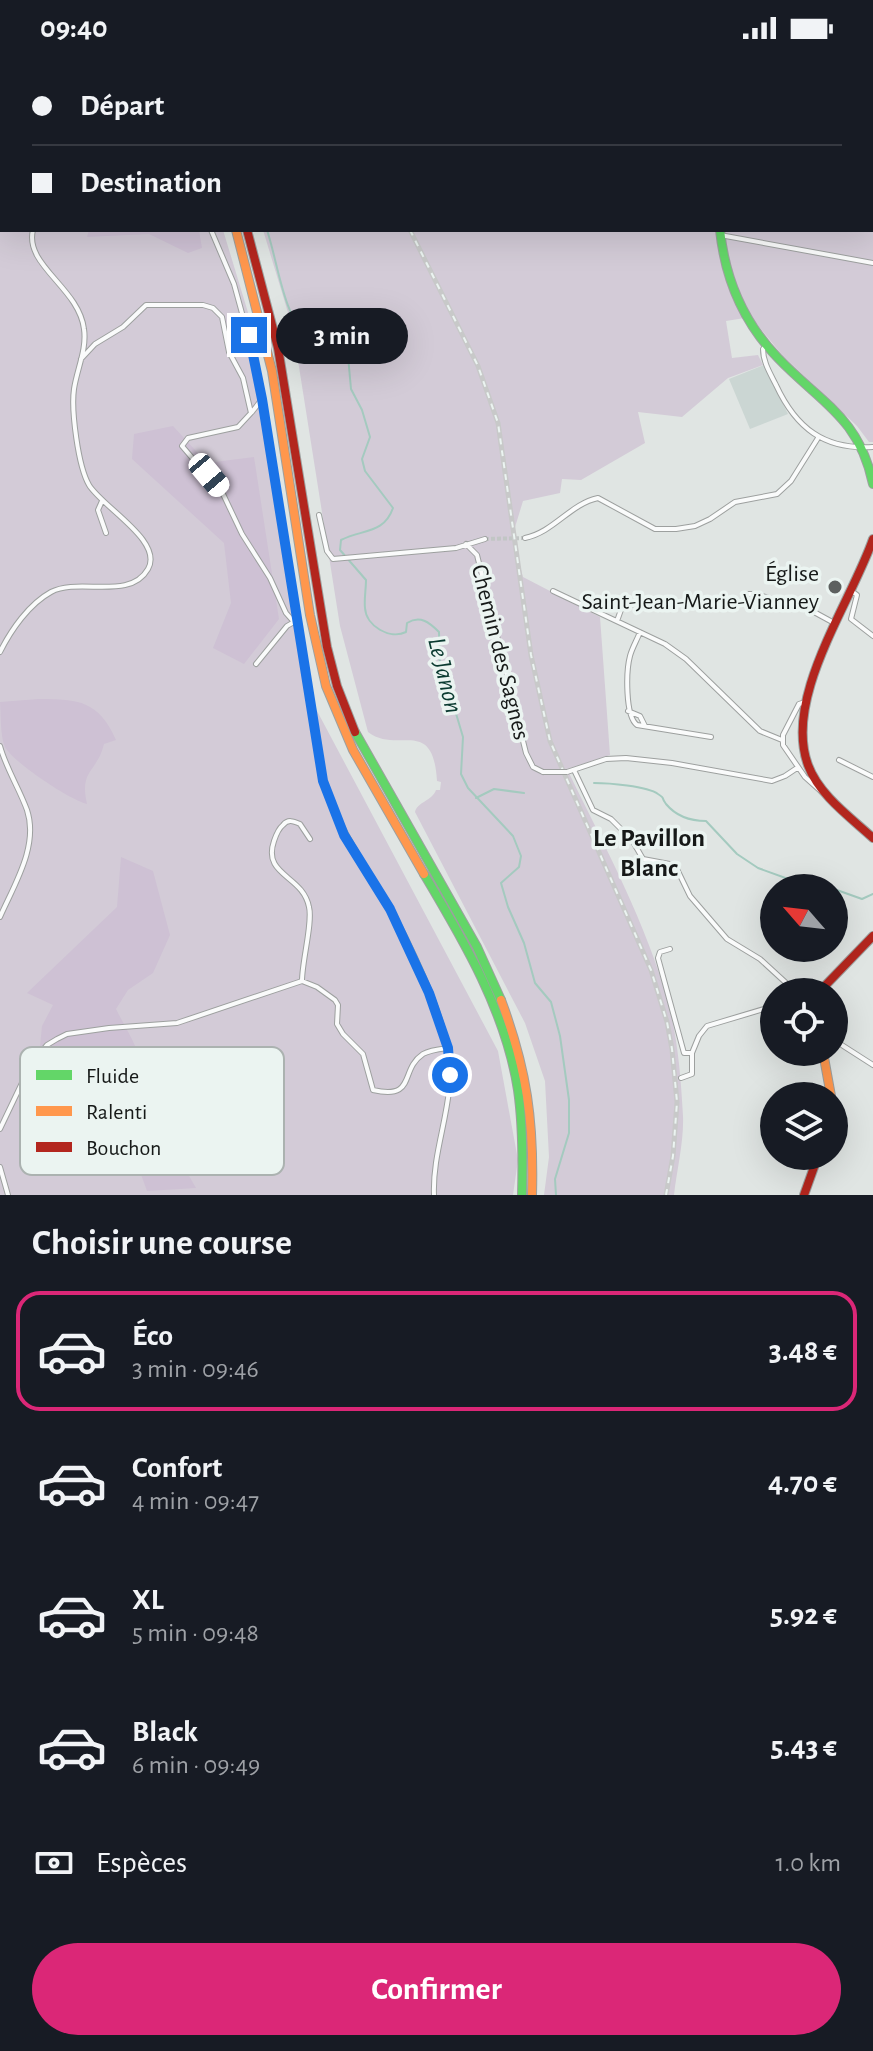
<!DOCTYPE html>
<html lang="fr">
<meta charset="utf-8">
<style>
:root{--surface:#171b24;--page:#242831;--text:#f1f3f6;--muted:#9ea1a6;--line:#363941;--accent:#db2777}
body{margin:0;font-family:"Alegreya Sans",sans-serif;background:var(--page);color:var(--text);height:100vh;display:flex;flex-direction:column;font-size:30px;white-space:nowrap}
*{box-sizing:border-box;margin:0}
p{font-size:26px;color:var(--muted)}
.icon{flex:none;width:44px;height:44px;fill:none;stroke:currentColor;stroke-width:2;stroke-linecap:round;stroke-linejoin:round}
.map{position:relative;height:1139px;overflow:hidden}
.side{display:flex;flex-direction:column;background:var(--surface);flex:1}
.side>*{flex:none}
.guide{position:absolute;left:0px;top:0px;width:874px;height:176px;box-shadow:0 8px 32px #0002;display:grid;align-content:center;height:176px;padding:0 32px;background:var(--surface)}
.needle{width:52px;rotate:298deg}
.controls{position:absolute;left:760px;top:818px;display:grid;gap:16px}
.controls a{display:grid;place-items:center;width:88px;height:88px;border-radius:50%;background:var(--surface);box-shadow:0 8px 32px #0002;font-size:40px}
.end{position:absolute;width:36px;height:36px;margin:-18px;border:10px solid #1a73e8;background:#fff;box-shadow:0 0 0 4px #fff}
.from{border-radius:50%}
.bubble{position:absolute;height:56px;border-radius:28px;background:var(--surface);box-shadow:0 8px 32px #0002;font-size:26px;font-weight:700;line-height:56px;text-align:center}
.car{position:absolute;width:24px;height:48px;margin:-24px -12px;border-radius:10px;box-shadow:0 0 6px 2px #0007;background:linear-gradient(#fff 24%,#345 0 40%,#fff 0 76%,#345 0 86%,#fff 0)}
.guide b{display:flex;align-items:center;gap:28px;height:76px;font-size:30px}
.guide b+b{border-top:2px solid var(--line)}
.guide i{width:20px;height:20px;background:var(--text)}
ul{padding:0;list-style:none}
li{display:flex;align-items:center;gap:24px;height:120px;margin:0 16px 12px;padding:0 16px;border:4px solid transparent;border-radius:24px}
li div{flex:1}
li b{display:block;font-size:30px}
li em{font-style:normal;font-weight:700}
li.selected{border-color:var(--accent)}
li>.icon{width:72px;height:72px;stroke-width:1.5}
h2{padding:0 32px;font-size:36px;line-height:96px}
.pay{display:flex;align-items:center;gap:20px;height:88px;padding:0 32px;font-size:30px}
.pay p{margin-inline-start:auto}
.button{display:flex;gap:16px;margin-top:auto;padding:16px 32px}
.button a{flex:1;height:92px;border-radius:48px;background:var(--accent);color:#fff;font-size:32px;font-weight:700;line-height:92px;text-align:center}
.status{display:flex;justify-content:space-between;align-items:center;height:56px;padding:0 40px;background:var(--surface);direction:ltr}
.status svg{height:22px;fill:currentColor}
.map>svg:first-child{display:block}
</style>
<div class="status"><b>09:40</b><svg viewBox="0 0 49 12"><path d="M0 12V9h3v3zM5 12V6h3v6zM10 12V3h3v9zM15 12V0h3v12zM26 1h20v11H26zM47 4h2v5h-2z"/></svg></div>
<div class="map">
<svg width="873" height="1139" viewBox="0 0 873 1139">
<rect width="100%" height="100%" fill="#e0e5e3"/>
<path fill="#cbd6d3" d="M 764,309 L 788,358 L 750,373 L 729,323 Z"/>
<path fill="#d3cbd7" d="M 0,0 L 170,0 L 171,2 L 2,2 L 2,174 L 223,174 L 250,263 L 316,653 L 498,995 L 518,1104 L 513,1139 L 0,1139 Z
M 210,0 L 873,0 L 873,386 L 869,386 L 857,370 L 783,300 L 751,261 L 726,265 L 732,302 L 758,299 L 763,309 L 728,322 L 682,361 L 638,356 L 645,387 L 581,424 L 562,423 L 560,437 L 523,445 L 512,481 L 523,521 L 600,561 L 610,699 L 567,713 C 603,787 648,870 669,950 C 678,985 681,1023 683,1060 C 684,1085 677,1113 674,1139 L 544,1139 L 549,1101 L 545,1025 L 525,967 L 415,756 C 417,746 432,745 436,734 L 440,734 L 441,726 L 437,725 C 433,659 398,699 368,676 L 340,570 L 293,273 L 263,174 L 872,174 L 872,2 Z"/>
<path fill="#cec1d4" d="M 89,174 L 199,174 L 202,192 L 188,197 L 149,178 L 87,181 Z
M 173,370 L 207,407 L 254,401 L 279,563 L 244,608 L 213,592 L 231,547 L 224,487 L 132,403 L 134,378 Z
M 39,643 C 79,643 99,645 116,684 L 104,688 C 97,717 79,713 87,748 C 70,744 14,707 5,691 C 0,680 1,659 0,646 Z
M 121,801 L 153,815 L 170,879 L 153,917 L 128,934 L 116,953 C 130,981 150,1008 143,1040 L 196,1132 L 147,1135 L 128,1083 L 57,1043 L 39,1001 L 42,970 L 53,949 L 27,937 L 117,851 Z"/>
<g fill="none" stroke-linecap="round" stroke-linejoin="round">
<path stroke="#a4cabf" stroke-width="2" d="M 216,0 L 217,2
M 819,0 L 822,2
M 872,46 L 873,47
M 267,174 C 278,207 283,260 309,284 C 320,294 337,291 348,300 L 351,333 L 362,354 L 370,381 L 362,403 L 365,415 L 393,452 C 384,478 363,473 341,484 L 340,494 L 366,524 C 366,533 364,543 365,552 C 366,570 390,584 406,576 L 407,567 C 420,559 429,566 439,576 L 440,613 L 449,634 L 463,681 L 461,718 L 468,732 L 513,780 L 521,800 L 519,811 L 501,827 L 508,851 L 524,887 L 535,927 L 551,946 L 560,980 L 569,1044 L 569,1077 L 555,1123 L 556,1139
M 594,727 C 608,727 647,730 658,738 C 666,743 660,740 666,748 C 676,760 691,765 706,765 L 737,798 L 758,812 L 805,829 L 826,829 L 833,832
M 476,742 L 494,733 L 524,737
M 834,833 L 862,843 L 873,838"/>
<path stroke="#c2c6c5" stroke-width="4" stroke-dasharray="4 2" stroke-linecap="butt" d="M 485,483 L 525,482"/>
<g stroke="#9da09f" stroke-width="6">
<path id="street" d="M 113,0 L 114,2
M 247,0 L 249,2
M 0,63 L 2,65
M 211,174 L 234,228 L 254,301 L 323,725 C 339,773 363,806 388,849 C 409,885 441,953 448,995 C 457,1044 432,1090 434,1139
M 720,179 L 873,207
M 767,289 L 763,293 C 763,306 770,317 776,329 C 796,372 824,394 873,391
M 81,303 L 95,288 L 123,271 L 146,249 L 203,249 L 213,252 L 222,261 L 229,296 L 243,322 L 251,357 L 238,371 L 188,382 L 182,390 L 223,438 L 242,478 L 270,522 L 286,557 L 294,566
M 252,356 L 262,343
M 102,445 L 98,454 L 106,477
M 319,459 L 327,495 L 333,503 L 456,492 L 485,483
M 525,482 C 554,476 570,448 598,442 L 655,473 L 676,473 L 695,470 L 710,463 L 735,446 L 777,438 L 791,425 L 818,382
M 466,488 L 477,499 L 526,697 L 533,711 L 543,716
M 553,535 L 665,588 L 686,603 L 760,675 L 782,684
M 853,536 L 857,539 L 851,563 L 873,580
M 747,538 L 756,538 L 814,556 L 836,568
M 617,565 L 622,551 L 637,547
M 640,576 C 637,584 632,592 630,600 C 626,615 625,660 637,669 L 711,681
M 0,596 C 11,574 29,548 51,536 C 79,521 130,545 148,513 C 164,485 102,451 89,429 C 78,410 71,354 74,333 C 77,313 87,293 84,273 C 79,232 24,209 33,174
M 256,608 L 287,570 L 294,566
M 805,646 L 799,648 L 783,679 L 783,689 L 805,721 L 834,747
M 628,655 L 640,660 L 645,670
M 0,690 C 6,712 19,732 27,754 C 39,790 14,829 0,861
M 839,704 L 873,721
M 574,714 L 593,754 L 611,763 L 632,784 L 643,803 L 675,809 L 690,840 L 727,883 L 760,903 L 796,936
M 567,716 L 606,703 L 626,702 L 672,707 L 772,725 L 785,720 L 797,712
M 670,893 L 660,896 L 658,902 L 684,997 L 692,997 L 699,980 L 707,970 L 774,950
M 302,925 C 302,905 313,866 309,851 C 303,819 262,820 274,785 C 276,779 278,773 283,769 C 288,763 293,765 300,768 L 310,783
M 834,984 L 873,1009
M 681,1022 L 692,1018 L 692,997
M 0,1073 L 31,1008 L 47,989 L 57,983 L 67,978 L 109,972 L 177,967 L 302,925 L 317,931 L 335,944 L 338,949 L 337,968 L 343,978 L 363,998 L 373,1034 C 417,1044 399,1014 423,998 C 430,994 440,993 448,992
M 0,1111 L 8,1139"/>
</g>
<g stroke="#9da09f" stroke-width="10">
<path id="fast" d="M 720,174 C 725,222 744,267 778,302 C 821,347 859,361 873,428
M 355,676 L 477,891 L 501,944
M 424,818 C 464,885 506,956 518,1034 C 523,1069 523,1103 522,1139"/>
</g>
<g stroke="#9da09f" stroke-width="10">
<path id="slow" d="M 758,2 L 759,0
M 236,174 L 272,315 L 310,559 L 326,630 L 353,694 L 424,818
M 501,944 C 527,1014 534,1065 532,1139
M 823,996 L 831,1040"/>
</g>
<g stroke="#9da09f" stroke-width="10">
<path id="jam" d="M 187,0 L 188,2
M 197,0 L 198,2
M 247,174 L 278,292 L 327,591 L 337,630 L 355,676
M 873,483 C 851,547 783,641 808,709 C 819,739 850,761 873,782
M 819,936 L 873,880
M 804,1139 L 818,1100"/>
</g>
<use href="#street" stroke="#fafbfb" stroke-width="4"/>
<use href="#fast" stroke="#63d668" stroke-width="8"/>
<use href="#slow" stroke="#ff974d" stroke-width="8"/>
<use href="#jam" stroke="#b3261e" stroke-width="8"/>
<g stroke="#c8c9c9" stroke-width="5">
<path id="rail" d="M 333,0 L 333,2
M 410,174 L 478,310 L 498,367 L 531,599 L 550,685 L 651,914 L 667,966 L 672,993 L 677,1046 L 673,1100 L 666,1139"/>
</g>
<use href="#rail" stroke="#ebf4f1" stroke-width="2" stroke-dasharray="6" stroke-linecap="butt"/>
<g stroke="#9da09f" stroke-width="6" stroke-linecap="butt">
<path id="street-bridge" d="M 543,716 L 567,716"/>
</g>
<use href="#street-bridge" stroke="#fafbfb" stroke-width="4"/>
</g>
<g fill="none" stroke-linecap="round" stroke-linejoin="round">
<path stroke="#1a73e8" stroke-width="10" d="M 249,279 L 262,343 L 323,725 L 344,779 L 390,853 L 429,937 L 448,992 L 450,1019"/>
</g>
<circle fill="#5d605f" stroke="#ebf4f1" stroke-width="3" cx="835" cy="531" r="8"/>
<g text-anchor="middle" stroke-width="7" stroke-linejoin="round" paint-order="stroke">
<g font-size="24" fill="#161918" stroke="#ebf4f1" text-anchor="end">
<text x="819" y="525">Église<tspan x="819" dy="28">Saint-Jean-Marie-Vianney</tspan></text>
</g>
<g font-size="24" fill="#161918" stroke="#ebf4f1">
<text transform="translate(501 596) rotate(76)" y="8">Chemin des Sagnes</text>
</g>
<g font-size="26" font-style="italic" fill="#0a3a30" stroke="#ebf4f1">
<text transform="translate(446 619) rotate(76)" y="9">Le Janon</text>
</g>
<g font-size="26" font-weight="bold" fill="#161918" stroke="#ebf4f1">
<text x="649" y="790">Le Pavillon<tspan x="649" dy="30">Blanc</tspan></text>
</g>
</g>
<rect x="20" y="991" width="264" height="128" rx="12" fill="#ebf4f1" stroke="#abb2b0" stroke-width="2"/>
<rect x="36" y="1014" width="36" height="10" fill="#63d668"/>
<rect x="36" y="1050" width="36" height="10" fill="#ff974d"/>
<rect x="36" y="1086" width="36" height="10" fill="#b3261e"/>
<g font-size="22" fill="#161918">
<text x="86" y="1027">Fluide</text>
<text x="86" y="1063">Ralenti</text>
<text x="86" y="1099">Bouchon</text>
</g>
</svg>
<div class="controls">
<a><svg class="needle" viewBox="-14 -14 28 28"><path d="M0-13l5 13h-10z" fill="#e53935"/><path d="M0 13l5-13h-10z" fill="#9ea1a6"/></svg></a>
<a><svg class="icon" aria-label="locate" viewBox="0 0 24 24"><circle cx="12" cy="12" r="6"/><path d="M12 2v4M12 18v4M2 12h4M18 12h4"/></svg></a>
<a><svg class="icon" aria-label="layers" viewBox="0 0 24 24"><path d="M12 4l9 5-9 5-9-5zM3 14l9 5 9-5"/></svg></a>
</div>
<i class="end from" style="left:450px;top:1019px"></i>
<i class="end" style="left:249px;top:279px"></i>
<div class="bubble" style="left:276px;top:252px;width:132px">3 min</div>
<i class="car" style="left:209px;top:419px;rotate:140deg"></i>
<div class="guide">
<b><i class="from"></i>Départ</b>
<b><i></i>Destination</b>
</div>
</div>
<section class="side">
<h2>Choisir une course</h2>
<ul>
<li class="selected"><svg class="icon" aria-label="car" viewBox="0 0 24 24"><path d="M5 17H2v-5l4-1 3-4h7l3 4 3 1v5h-3M9 17h6M6 11h13"/><circle cx="7" cy="17" r="2"/><circle cx="17" cy="17" r="2"/></svg><div><b>Éco</b><p>3 min · 09:46</p></div><em>3.48 €</em></li>
<li><svg class="icon" aria-label="car" viewBox="0 0 24 24"><path d="M5 17H2v-5l4-1 3-4h7l3 4 3 1v5h-3M9 17h6M6 11h13"/><circle cx="7" cy="17" r="2"/><circle cx="17" cy="17" r="2"/></svg><div><b>Confort</b><p>4 min · 09:47</p></div><em>4.70 €</em></li>
<li><svg class="icon" aria-label="car" viewBox="0 0 24 24"><path d="M5 17H2v-5l4-1 3-4h7l3 4 3 1v5h-3M9 17h6M6 11h13"/><circle cx="7" cy="17" r="2"/><circle cx="17" cy="17" r="2"/></svg><div><b>XL</b><p>5 min · 09:48</p></div><em>5.92 €</em></li>
<li><svg class="icon" aria-label="car" viewBox="0 0 24 24"><path d="M5 17H2v-5l4-1 3-4h7l3 4 3 1v5h-3M9 17h6M6 11h13"/><circle cx="7" cy="17" r="2"/><circle cx="17" cy="17" r="2"/></svg><div><b>Black</b><p>6 min · 09:49</p></div><em>5.43 €</em></li>
</ul>
<div class="pay"><svg class="icon" aria-label="cash" viewBox="0 0 24 24"><path d="M3 7h18v10H3z"/><circle cx="12" cy="12" r="2"/></svg>Espèces<p>1.0 km</p></div>
<div class="button"><a>Confirmer</a></div>
</section>
